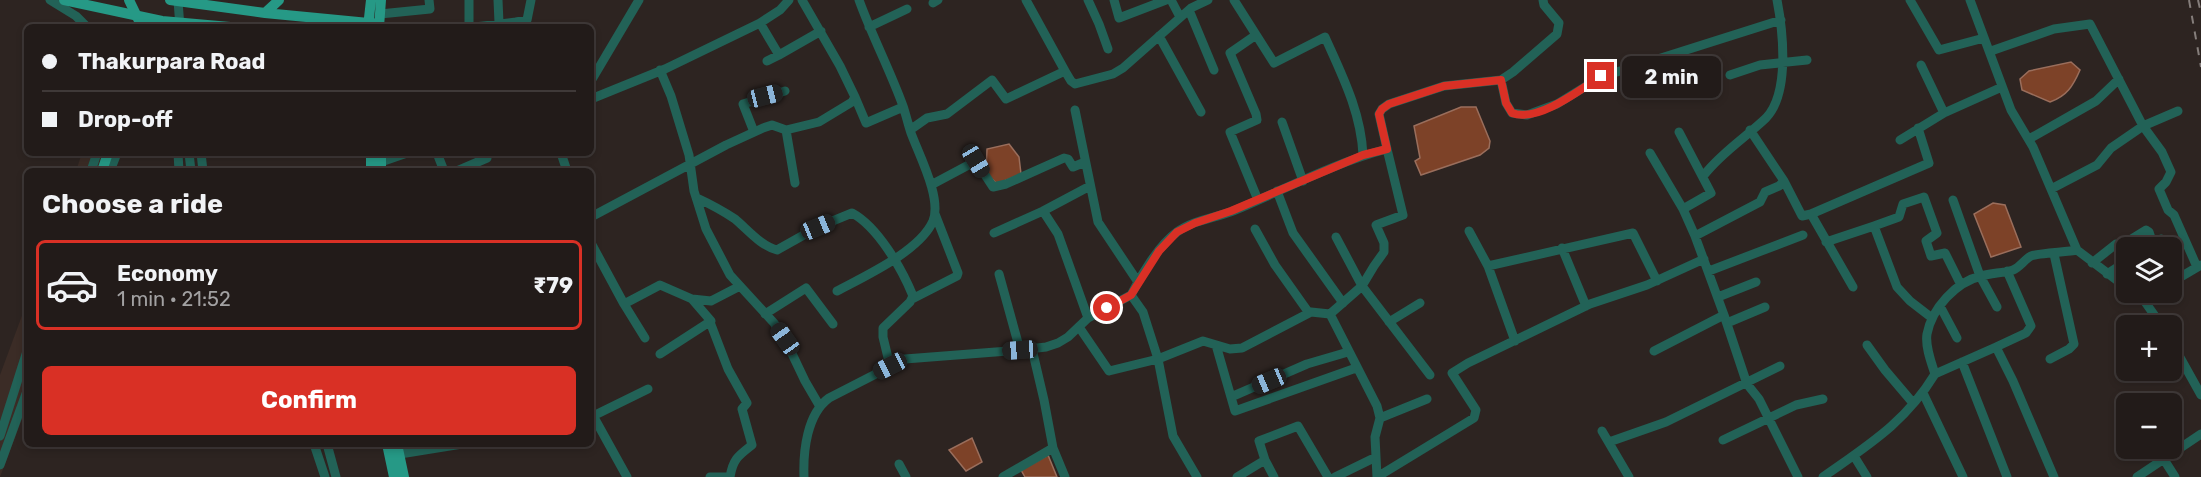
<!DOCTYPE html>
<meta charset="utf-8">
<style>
:root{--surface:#221b19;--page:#2a2422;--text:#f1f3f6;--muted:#a2a1a2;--line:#3f3938;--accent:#d93025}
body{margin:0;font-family:Rubik,sans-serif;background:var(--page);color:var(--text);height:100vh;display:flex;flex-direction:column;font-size:22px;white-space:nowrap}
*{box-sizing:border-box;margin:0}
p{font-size:20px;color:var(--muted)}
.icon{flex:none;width:33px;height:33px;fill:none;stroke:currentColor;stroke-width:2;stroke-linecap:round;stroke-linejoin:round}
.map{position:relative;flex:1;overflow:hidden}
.panel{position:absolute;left:24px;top:168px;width:570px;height:279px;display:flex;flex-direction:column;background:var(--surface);border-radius:9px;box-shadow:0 3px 9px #0003,0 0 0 2px var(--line)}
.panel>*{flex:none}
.top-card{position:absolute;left:24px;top:24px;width:570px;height:132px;border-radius:9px;box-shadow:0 3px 9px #0003,0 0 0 2px var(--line);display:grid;align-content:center;height:132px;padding:0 18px;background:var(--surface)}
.fabs{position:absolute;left:2116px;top:237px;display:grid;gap:12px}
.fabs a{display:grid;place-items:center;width:66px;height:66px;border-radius:9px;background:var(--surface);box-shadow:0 3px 9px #0003,0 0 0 2px var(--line);font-size:30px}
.end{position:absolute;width:27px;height:27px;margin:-14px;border:8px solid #d93025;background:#fff;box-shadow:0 0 0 3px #fff}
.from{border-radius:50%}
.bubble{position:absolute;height:42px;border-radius:9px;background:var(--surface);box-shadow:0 3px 9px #0003,0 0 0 2px var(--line);font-size:20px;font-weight:700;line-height:42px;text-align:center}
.car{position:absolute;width:18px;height:36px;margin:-18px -9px;border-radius:8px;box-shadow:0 0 4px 2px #0007;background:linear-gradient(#222 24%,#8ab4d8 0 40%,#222 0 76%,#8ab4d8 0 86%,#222 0)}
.top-card b{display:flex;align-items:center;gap:21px;height:57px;font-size:22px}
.top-card b+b{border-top:2px solid var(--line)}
.top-card i{width:15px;height:15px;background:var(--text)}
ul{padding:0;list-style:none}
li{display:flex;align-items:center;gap:18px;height:90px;margin:0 12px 9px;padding:0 6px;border:3px solid transparent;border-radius:9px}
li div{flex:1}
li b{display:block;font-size:22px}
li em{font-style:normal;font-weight:700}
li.active{border-color:var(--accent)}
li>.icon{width:54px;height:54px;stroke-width:1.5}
h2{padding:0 18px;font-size:27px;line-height:72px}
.button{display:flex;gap:12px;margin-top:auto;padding:12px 18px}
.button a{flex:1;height:69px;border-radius:9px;background:var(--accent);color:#fff;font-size:24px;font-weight:700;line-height:69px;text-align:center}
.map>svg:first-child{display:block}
</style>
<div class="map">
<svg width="2201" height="477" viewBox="0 0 2201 477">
<rect width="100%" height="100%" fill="#2d2421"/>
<path fill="#3b2c26" d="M 82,153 L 121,153 L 114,171 L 76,171 Z
M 27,302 L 27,406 L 0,477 L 0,375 Z"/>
<path fill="#7d4228" stroke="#9a6e5c" stroke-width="1.5" d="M 2071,62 L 2080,70 C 2073,86 2067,96 2050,102 L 2022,90 L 2020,79 L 2029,71 Z
M 1461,107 L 1476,107 L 1490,141 L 1489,148 L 1480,155 L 1421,175 L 1415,161 L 1420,158 L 1414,126 Z
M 1009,144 L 1019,157 L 1021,174 L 997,184 L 986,173 L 987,149 Z
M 1993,203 L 2005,205 L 2021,247 L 1991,257 L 1974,214 Z
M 972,438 L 982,462 L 966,471 L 949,450 Z
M 1048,455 L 1057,477 L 1025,477 L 1021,470 Z"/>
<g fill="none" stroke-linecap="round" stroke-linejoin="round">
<path stroke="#226257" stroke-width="9" d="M 50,0 L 76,16 L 87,27
M 469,0 L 469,27
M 498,0 L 499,23
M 1026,0 L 1065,71
M 1088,0 L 1099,24 L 1108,49
M 1114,0 L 1119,18 L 1166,0
M 1171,0 L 1180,17
M 1234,0 L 1274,63 L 1325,37 C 1342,75 1361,112 1363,155
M 1910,0 L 1939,50 L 1984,38
M 1970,0 L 2011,110 L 2033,147 L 2077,250 L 2127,288
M 178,1 L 180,27
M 933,3 L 938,0
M 1189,10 L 1214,70
M 380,14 L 430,9 L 429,0
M 516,22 L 527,20 L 531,0
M 760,23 L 779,55 L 821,31
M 475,27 L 516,22 L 520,27
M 869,27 L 907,9
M 1256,35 L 1230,53 L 1256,114 L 1257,120 L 1230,132 L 1258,200
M 1159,36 L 1201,112
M 1991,51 L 2054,29 L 2090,24 L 2143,126 L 2162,152 L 2171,172 L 2166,182 L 2159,189 L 2168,210 L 2174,215 L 2197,267
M 767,61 L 779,55
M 1921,65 L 1944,113 L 2002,87
M 660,70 L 671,96 L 689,155 L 694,191 L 706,229 L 730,275 L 774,323 L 785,339 L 805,381 L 819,405
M 1730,75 L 1760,65 L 1807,60
M 1501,80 L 1506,103 L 1512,113 L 1527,115 L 1557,104 L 1601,77 L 1781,20
M 591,81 L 639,0
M 855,97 L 866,123 L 903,107
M 591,99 L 665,69 L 760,23 L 780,10 L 789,0
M 1075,110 L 1098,222 L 1138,282
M 1282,122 L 1303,181
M 786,130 L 795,183
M 910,130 L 927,118 L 947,114 L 992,80 L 1006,99 L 1065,71 L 1071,81 L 1075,84 L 1113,74 L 1123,68 L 1191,8 L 1208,0
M 754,132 L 743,104 L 785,91
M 1679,132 L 1711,193 L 1683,209
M 2029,139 L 2096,101 L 2119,79
M 1900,140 L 1944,113
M 178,153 L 179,171
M 189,153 L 191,171
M 201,153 L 203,171
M 437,153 L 444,171
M 561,153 L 567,171
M 1650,153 L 1683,209 L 1695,236 L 1724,315 L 1747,384 L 1759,399 L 1798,477
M 381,162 L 407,153
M 91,171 L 97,153
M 110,171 L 117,153
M 457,171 L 487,158
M 1704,175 C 1722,152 1745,138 1766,118 C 1790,93 1783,31 1777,0
M 1784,181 L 1802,216 L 1811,214 L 1929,163 L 1918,128
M 931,185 L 976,161 L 993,187 L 1006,184 L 1064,158 L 1068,159 L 1073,167 L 1085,162
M 2051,189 L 2097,165 L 2111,148 L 2143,126 L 2178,111
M 1277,191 L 1293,233 L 1343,303
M 697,198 C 710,204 723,211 735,219 C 748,230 761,246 777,250 L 818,227 L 852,213 C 878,227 902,269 913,296 L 910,302 L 883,328 L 883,337 L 890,366
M 1953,200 L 1980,276 L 1997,307
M 1811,214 L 1853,287
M 591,217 L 726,145 L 763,128 L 772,125 L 786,130 L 819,122 L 852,102 L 855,97 L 840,66 L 802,0
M 1874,226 L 1899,217 L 1903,204 L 1924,197 L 1937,233 L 1926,241 L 1931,256 L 1945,253 L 1961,285
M 1255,229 L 1275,265 L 1309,313
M 1469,231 L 1488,266 L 1633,233 L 1657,281
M 994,233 L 1043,211
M 1695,236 L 1760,202 L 1765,192 L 1779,186 L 1784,181 L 1750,130
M 1336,237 L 1362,286 L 1430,375
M 1826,242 L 1874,226 L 1897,287 L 1910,301 L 1932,318
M 591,243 L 624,304 L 660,285 L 692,299 L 711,301 L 740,286
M 1562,248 L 1586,306
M 2147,248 L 2161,239
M 2092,263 L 2116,244 L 2120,246 L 2146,230 L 2149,232 L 2153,244
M 1488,266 L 1515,341
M 1709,271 L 1803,235
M 999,274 L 1020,350
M 2107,274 L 2127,261
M 2172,282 L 2201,265
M 837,291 C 865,276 920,251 933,221 C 942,198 919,155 911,133 C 908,124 906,115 903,106 C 890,70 872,36 859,0
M 2134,292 L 2143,299 L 2162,326
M 1131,295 C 1141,275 1159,245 1177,232 C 1193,220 1215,218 1233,211 C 1284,190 1333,163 1387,149 L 1379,114 L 1382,109 L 1389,104 L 1444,86 L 1501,80 L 1513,72 L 1557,34 L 1559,23 L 1544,5 L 1543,0
M 1131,295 L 1143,312 L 1158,359 L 1173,436 L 1197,477
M 1718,297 L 1756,282
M 912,299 L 957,276 L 958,273 L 935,214
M 2143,299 L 2155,292
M 624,304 L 645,338
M 1940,306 L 1957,338
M 765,314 L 806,288 L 833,324
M 1330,314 L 1377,406 L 1380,418 L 1375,437 L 1377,477
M 1088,318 L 1058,234 L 1043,211 L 1090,186
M 710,322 L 728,369 L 747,403 L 742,409 L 752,445 C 738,456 733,459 730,477
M 1389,322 L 1420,303
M 1727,323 L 1765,307
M 1079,327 L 1109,371 L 1158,359 L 1203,341 L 1230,349 L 1242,348 L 1311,312 L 1330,314 L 1362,286 L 1374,266 L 1384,252 L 1384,243 L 1376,225 L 1403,215 L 1387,149
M 2172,343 L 2201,395
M 1216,345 L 1235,411 L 1356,368
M 1867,345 L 1885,370 L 1913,403
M 1996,347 L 2026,333 L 2031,326 L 2007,271
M 1032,349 L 1044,400 L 1053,448 L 1065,477
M 1654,351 L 1724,315
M 660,354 L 711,321 L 692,299
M 2050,359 L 2069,349 L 2074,344 L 2054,254
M 1962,362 L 2007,477
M 1935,374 L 1996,347 L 2013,381 L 2054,477
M 1923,393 L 1963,477
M 1231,397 L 1307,364 L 1348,352
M 591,412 L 627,477
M 593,416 L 648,389
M 1380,418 L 1427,399
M 1602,431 L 1629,477
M 0,436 L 27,351
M 1723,440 L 1796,405 L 1823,399
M 1609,442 L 1666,422 L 1780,366
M 314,444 L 325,477
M 327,444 L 336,477
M 400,454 L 462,444
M 1854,456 L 1867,477
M 2163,458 L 2175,477
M 1265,460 L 1274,477
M 899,464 L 906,477
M 0,465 L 27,391
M 710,477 L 730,477
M 804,477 C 803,451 807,414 829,398 L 905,359 L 1020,350 L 1046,347 L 1058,343 L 1068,337 L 1088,318 L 1131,295
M 1003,477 L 1053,448
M 1237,477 L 1265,460 L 1259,441 L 1298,426 L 1328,477
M 1335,477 L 1376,457
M 1377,477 L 1474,418 L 1476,410 L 1452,373 L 1468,363 L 1590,304 L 1647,285 L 1704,259
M 1823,477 C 1868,445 1905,423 1935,374 C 1931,362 1925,346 1927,334 C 1932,308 1956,282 1981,276 C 1992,273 2003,273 2013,270 C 2020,267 2025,259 2031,256 C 2037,253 2068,252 2077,250
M 2137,477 L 2201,434"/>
<path stroke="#269986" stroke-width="10" d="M 64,0 L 162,21 L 230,27
M 170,0 L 265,13 L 379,24
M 265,13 L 279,0
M 368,27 L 371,0
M 379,27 L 381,0
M 371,153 L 371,171
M 102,171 L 108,153
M 381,171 L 381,153
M 387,444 L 394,477
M 397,444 L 404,477"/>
<path stroke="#857e7b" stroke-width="2" stroke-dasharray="8 8" stroke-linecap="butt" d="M 2189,0 L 2201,67
M 2198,0 L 2201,13"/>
<path stroke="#269986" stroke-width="10" d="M 129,0 L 142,27"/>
</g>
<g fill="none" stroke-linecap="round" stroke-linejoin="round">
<path stroke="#d93025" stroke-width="8" d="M 1107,308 L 1131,295 L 1159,251 L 1177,232 L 1195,223 L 1231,211 L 1363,155 L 1387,149 L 1379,114 L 1382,109 L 1389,104 L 1444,86 L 1501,80 L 1506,103 L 1512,113 C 1537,123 1580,90 1601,76"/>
</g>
</svg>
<div class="fabs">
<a><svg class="icon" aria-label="layers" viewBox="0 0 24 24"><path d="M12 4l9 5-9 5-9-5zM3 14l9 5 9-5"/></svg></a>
<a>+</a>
<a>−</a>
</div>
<i class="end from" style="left:1107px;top:308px"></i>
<i class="end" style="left:1601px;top:76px"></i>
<div class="bubble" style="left:1622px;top:56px;width:99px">2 min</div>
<i class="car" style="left:765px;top:96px;rotate:76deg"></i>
<i class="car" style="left:976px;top:161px;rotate:149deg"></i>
<i class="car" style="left:818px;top:227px;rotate:68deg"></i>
<i class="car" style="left:785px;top:339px;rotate:325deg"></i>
<i class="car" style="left:1020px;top:350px;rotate:266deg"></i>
<i class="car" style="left:890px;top:366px;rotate:243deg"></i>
<i class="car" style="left:1269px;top:381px;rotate:247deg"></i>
<div class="top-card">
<b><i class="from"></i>Thakurpara Road</b>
<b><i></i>Drop-off</b>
</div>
<section class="panel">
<h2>Choose a ride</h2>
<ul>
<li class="active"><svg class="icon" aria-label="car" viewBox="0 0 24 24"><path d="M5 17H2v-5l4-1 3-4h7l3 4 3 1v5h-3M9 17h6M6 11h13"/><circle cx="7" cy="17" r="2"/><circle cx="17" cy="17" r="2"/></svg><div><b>Economy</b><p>1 min · 21:52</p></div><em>₹79</em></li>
</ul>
<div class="button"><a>Confirm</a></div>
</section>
</div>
